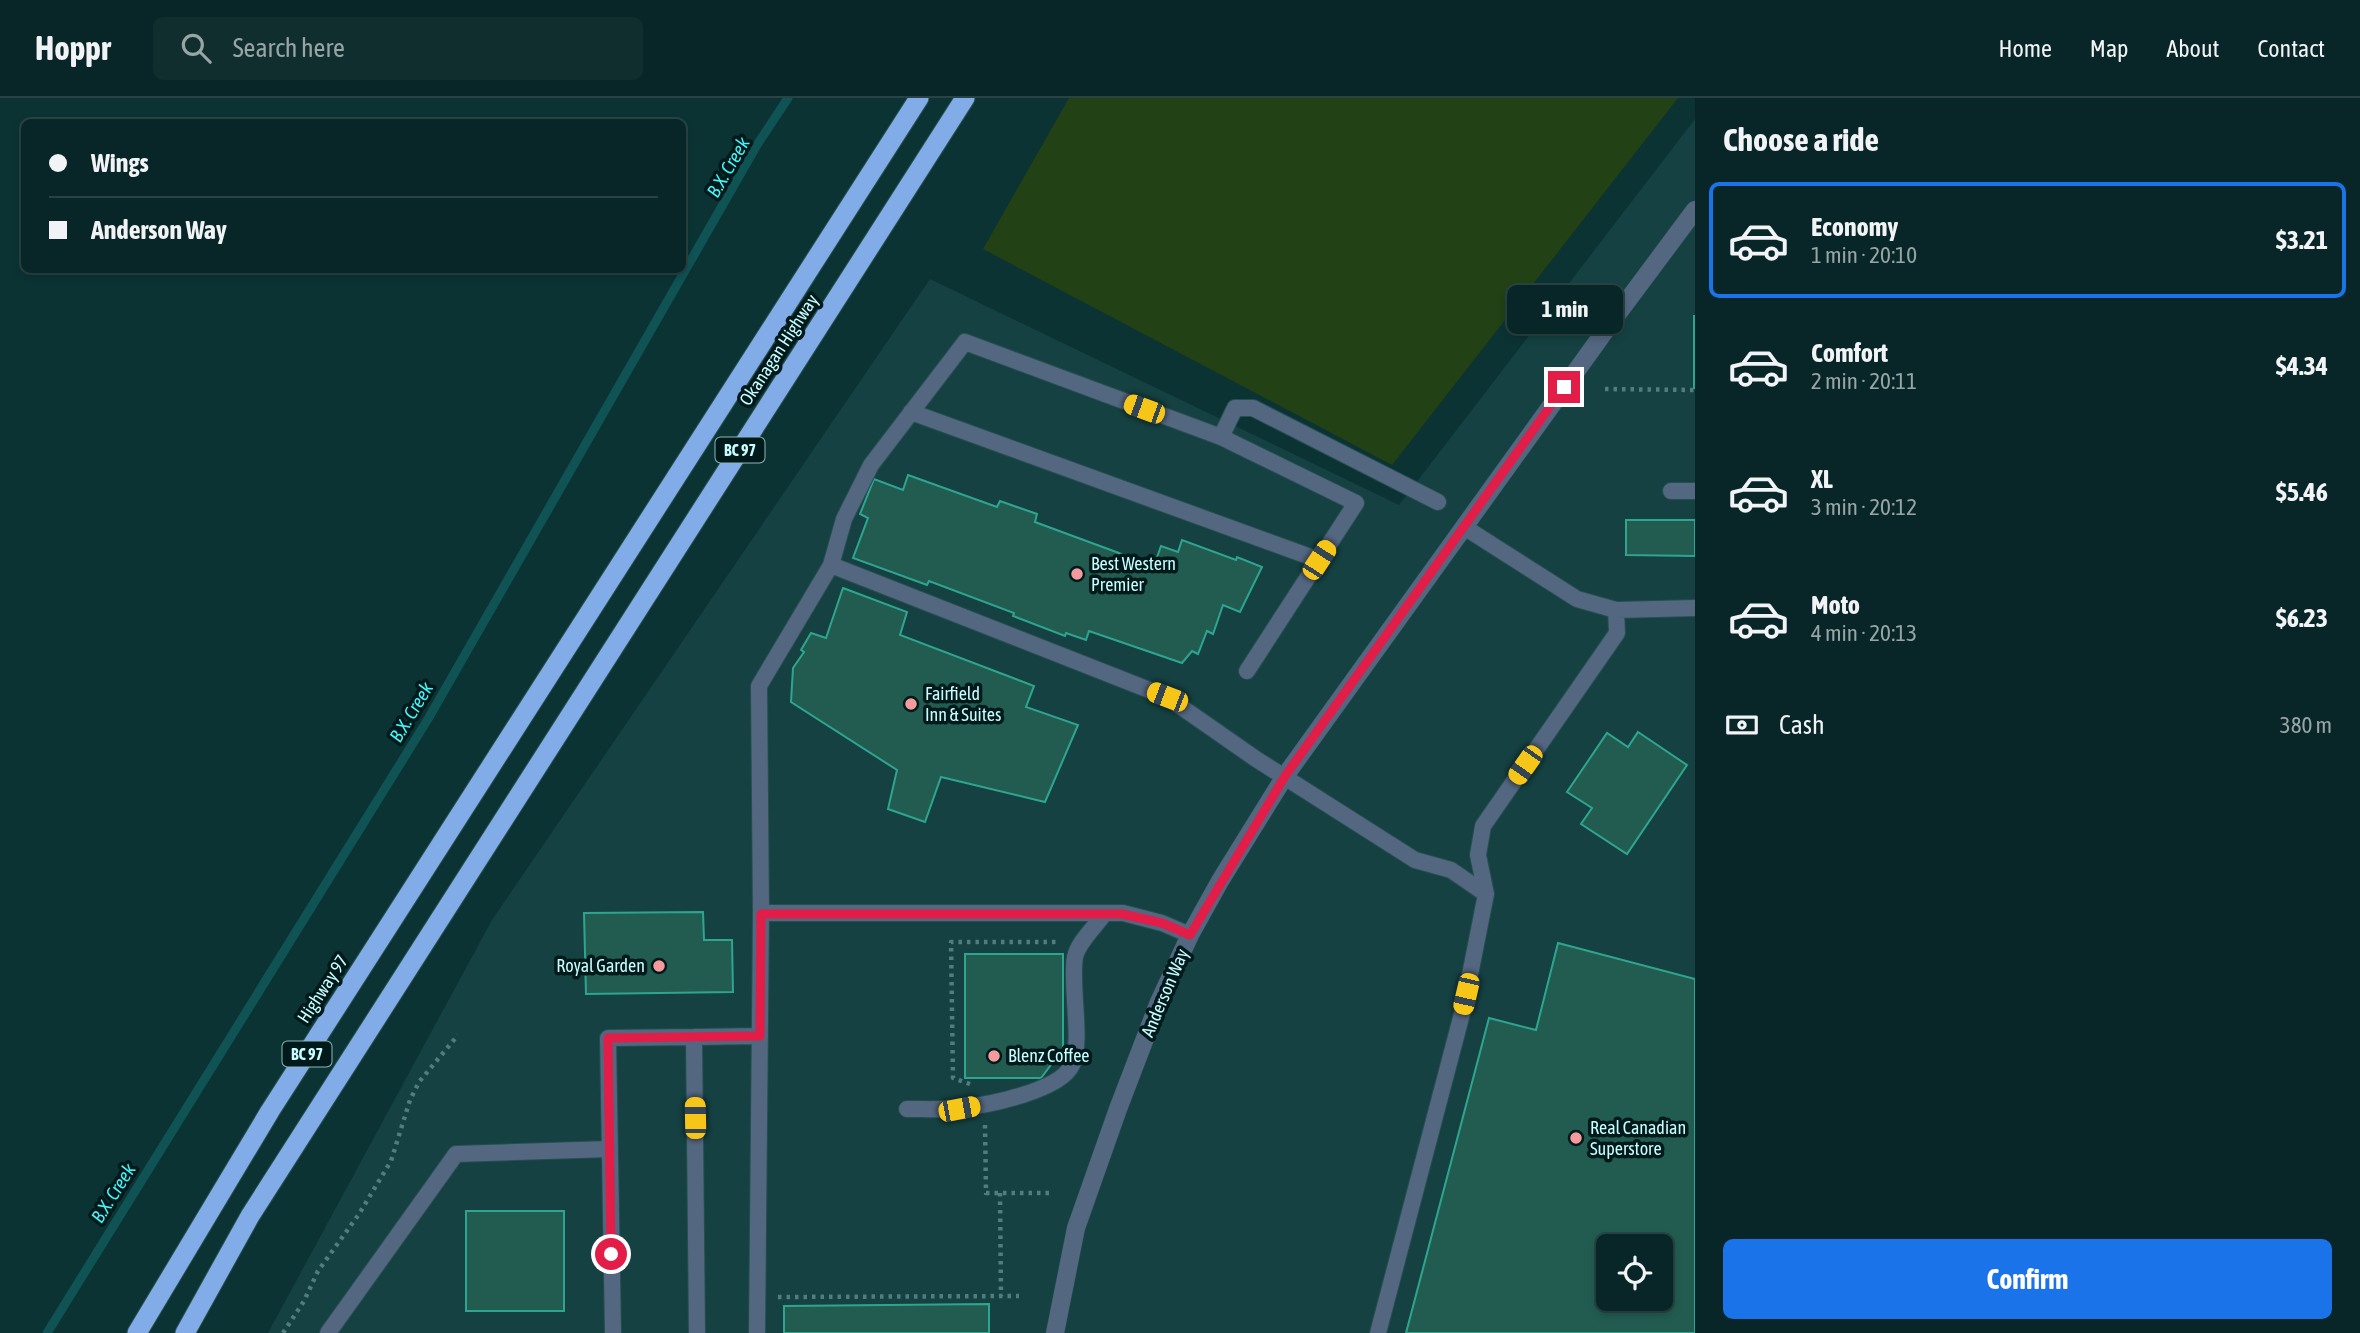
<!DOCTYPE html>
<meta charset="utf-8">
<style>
:root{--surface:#082627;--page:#112e2f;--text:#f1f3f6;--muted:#98a5a7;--line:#294344;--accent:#1a73e8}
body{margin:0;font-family:"Asap Condensed",sans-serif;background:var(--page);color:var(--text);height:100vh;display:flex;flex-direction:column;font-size:26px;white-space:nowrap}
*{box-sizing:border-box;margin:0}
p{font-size:23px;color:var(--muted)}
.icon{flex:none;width:38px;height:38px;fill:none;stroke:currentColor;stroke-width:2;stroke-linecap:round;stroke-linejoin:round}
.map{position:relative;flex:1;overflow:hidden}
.sheet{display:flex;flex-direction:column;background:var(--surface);width:665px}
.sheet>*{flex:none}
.guide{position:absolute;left:21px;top:21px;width:665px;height:154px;border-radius:10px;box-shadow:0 4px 10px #0003,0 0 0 2px var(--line);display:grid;align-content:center;height:154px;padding:0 28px;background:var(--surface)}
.buttons{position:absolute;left:1596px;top:1136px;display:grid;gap:14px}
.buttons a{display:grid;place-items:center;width:77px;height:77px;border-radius:10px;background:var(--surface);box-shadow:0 4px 10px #0003,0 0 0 2px var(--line);font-size:35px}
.end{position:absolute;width:32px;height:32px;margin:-16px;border:9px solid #e11d48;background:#fff;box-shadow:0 0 0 4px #fff}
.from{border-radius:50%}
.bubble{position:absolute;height:49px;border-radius:10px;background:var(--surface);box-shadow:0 4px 10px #0003,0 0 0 2px var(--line);font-size:23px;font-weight:700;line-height:49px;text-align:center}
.car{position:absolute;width:21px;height:42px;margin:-21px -10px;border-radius:9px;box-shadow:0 0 5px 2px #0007;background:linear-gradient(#f5c518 24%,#345 0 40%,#f5c518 0 76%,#345 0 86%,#f5c518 0)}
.guide b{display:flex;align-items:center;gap:24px;height:66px;font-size:26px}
.guide b+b{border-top:2px solid var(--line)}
.guide i{width:18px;height:18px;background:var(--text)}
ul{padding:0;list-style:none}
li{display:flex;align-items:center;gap:21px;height:116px;margin:0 14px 10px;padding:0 14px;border:4px solid transparent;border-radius:10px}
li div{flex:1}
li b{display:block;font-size:26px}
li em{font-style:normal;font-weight:700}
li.selected{border-color:var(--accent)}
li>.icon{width:63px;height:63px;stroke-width:1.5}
h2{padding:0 28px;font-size:32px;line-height:84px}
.pay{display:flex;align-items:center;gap:18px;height:77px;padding:0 28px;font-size:26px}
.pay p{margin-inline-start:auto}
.action{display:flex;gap:14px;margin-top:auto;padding:14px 28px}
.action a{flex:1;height:80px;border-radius:10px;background:var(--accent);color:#fff;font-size:28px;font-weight:700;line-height:80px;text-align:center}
header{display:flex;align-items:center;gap:42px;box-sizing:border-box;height:98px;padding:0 35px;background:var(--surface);border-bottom:2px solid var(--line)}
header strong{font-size:33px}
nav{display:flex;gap:38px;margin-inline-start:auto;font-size:24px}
.search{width:490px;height:63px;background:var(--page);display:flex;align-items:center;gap:18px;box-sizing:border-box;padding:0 24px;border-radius:10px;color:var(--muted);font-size:26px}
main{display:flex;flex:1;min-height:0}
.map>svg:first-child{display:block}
</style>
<header>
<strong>Hoppr</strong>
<div class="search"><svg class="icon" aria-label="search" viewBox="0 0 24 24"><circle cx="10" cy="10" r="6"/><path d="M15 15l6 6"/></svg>Search here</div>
<nav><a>Home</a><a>Map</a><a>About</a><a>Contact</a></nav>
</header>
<main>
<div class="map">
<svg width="1695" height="1235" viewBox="0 0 1695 1235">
<rect width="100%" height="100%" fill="#0b3334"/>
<path fill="#154142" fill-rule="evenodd" d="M 1695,21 L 1695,1235 L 268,1235 L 492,822 L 930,181 L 1399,407 ZM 1608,1148 L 1661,1148 L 1661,1200 L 1608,1200 Z"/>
<path fill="#224114" d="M 1069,0 L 1678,0 L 1392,367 L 983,151 Z"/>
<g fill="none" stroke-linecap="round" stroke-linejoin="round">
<path stroke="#0f5355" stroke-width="9" d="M 47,1235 L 428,621 L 757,47 L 788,0"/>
</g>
<path fill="#225c50" stroke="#2ea68f" stroke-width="2" fill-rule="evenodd" d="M 1694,218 L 1695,218 L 1695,290 L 1694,290 Z
M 908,377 L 997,409 L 1000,403 L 1037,416 L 1035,424 L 1154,468 L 1161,448 L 1178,454 L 1182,442 L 1236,462 L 1237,459 L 1262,469 L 1240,514 L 1223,507 L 1213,536 L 1207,533 L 1198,556 L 1192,553 L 1182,565 L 1089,533 L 1086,542 L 1066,535 L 1065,538 L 1013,518 L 1014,515 L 929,483 L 927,487 L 853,460 L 868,420 L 860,416 L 874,381 L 903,392 Z
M 1626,422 L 1695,422 L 1695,458 L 1626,457 Z
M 843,490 L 907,514 L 900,537 L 1034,588 L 1026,609 L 1078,627 L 1045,704 L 941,679 L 925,724 L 888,711 L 897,672 L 791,604 L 793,570 L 804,554 L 801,552 L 811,535 L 826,540 Z
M 1638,634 L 1687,667 L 1627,756 L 1581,726 L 1592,710 L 1567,694 L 1607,635 L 1628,649 Z
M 703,814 L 704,842 L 732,842 L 733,894 L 586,896 L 584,815 Z
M 1558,845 L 1695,881 L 1695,1235 L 1406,1235 L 1489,920 L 1536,932 ZM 1608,1148 L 1661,1148 L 1661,1200 L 1608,1200 Z
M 965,856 L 1063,856 L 1063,951 L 1041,980 L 965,980 Z
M 466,1113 L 564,1113 L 564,1213 L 466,1213 Z
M 989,1206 L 989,1235 L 784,1235 L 784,1208 Z"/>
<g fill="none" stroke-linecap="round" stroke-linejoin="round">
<g stroke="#254f50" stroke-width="18">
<path id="service" d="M 911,314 L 1319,462 L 1247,573
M 1221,339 L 1356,405 L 1319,462
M 1671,393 L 1695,393
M 1464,429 L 1577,501 L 1616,512 L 1695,510
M 831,467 L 844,421 L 871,367 L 965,244 L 1221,339 L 1235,310 L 1253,310 L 1438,404
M 1486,796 L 1478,757 L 1483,728 L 1617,535 L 1616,512
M 761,815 L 759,588 L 831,467 L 1167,599 L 1256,661 L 1415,762 L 1451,772 L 1486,796 L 1463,912 L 1378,1235
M 907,1011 C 924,1011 943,1012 960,1010 C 988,1007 1060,993 1072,967 C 1083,943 1070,887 1075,859 C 1078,844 1096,828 1105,815
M 328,1235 L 456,1056 L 609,1051
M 613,1235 L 608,940 L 694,939
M 697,1235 L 694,939 L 760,938
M 757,1235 L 761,815 L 1123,815 L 1162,825 L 1190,837"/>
</g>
<g stroke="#254f50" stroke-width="19">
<path id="tertiary" d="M 1055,1235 L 1076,1130 L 1118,1011 L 1159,904 L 1190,837 L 1220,783 L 1285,678 L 1610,226 L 1695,112"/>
</g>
<g stroke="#254f50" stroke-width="21">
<path id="trunk" d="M 137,1235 L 270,1013 L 919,0
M 185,1235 L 250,1118 L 965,0"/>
</g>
<path stroke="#507d7e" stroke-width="4.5" stroke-dasharray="3.5 5" stroke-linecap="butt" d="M 1605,291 L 1695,292
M 970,986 L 953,980 L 951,844 L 1059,844
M 985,1027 L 986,1095 L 1054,1095
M 1000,1095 L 1001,1198
M 778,1199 L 1019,1198
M 283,1235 L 304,1203 L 318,1173 L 359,1116 L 391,1063 L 410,1002 L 419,984 L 458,937"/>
<use href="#service" stroke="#546781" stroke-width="16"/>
<use href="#tertiary" stroke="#546781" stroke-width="18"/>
<use href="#trunk" stroke="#82ace7" stroke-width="19"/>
</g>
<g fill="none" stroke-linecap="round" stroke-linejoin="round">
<path stroke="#e11d48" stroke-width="9" d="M 611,1156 L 608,940 L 760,938 L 761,816 L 1122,816 L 1162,825 L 1190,837 L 1285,678 L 1564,289"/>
</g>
<g fill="#f59b9e" stroke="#00191a" stroke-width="2.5">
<circle cx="1077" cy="476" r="7"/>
<circle cx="911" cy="606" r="7"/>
<circle cx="659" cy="868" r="7"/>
<circle cx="994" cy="958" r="7"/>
<circle cx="1576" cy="1040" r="7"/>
</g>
<g text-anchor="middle" stroke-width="7" stroke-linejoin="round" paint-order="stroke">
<g fill="#00191a" stroke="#8bb9ba" stroke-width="2">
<rect x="715.5" y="339.5" width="49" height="25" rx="5"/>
<rect x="282.5" y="943.5" width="49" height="25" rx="5"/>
</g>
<g font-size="16" font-weight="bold" fill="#c7fdfe">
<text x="740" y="358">BC 97</text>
<text x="307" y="962">BC 97</text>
</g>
<g font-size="18" fill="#c7fdfe" stroke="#00191a">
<text transform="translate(779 252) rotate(-57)" y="6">Okanagan Highway</text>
<text transform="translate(323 891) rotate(-57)" y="6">Highway 97</text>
<text transform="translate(1165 895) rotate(-67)" y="6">Anderson Way</text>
</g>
<g font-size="18" fill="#c7fdfe" stroke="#00191a" text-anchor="start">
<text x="1091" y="472">Best Western<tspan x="1091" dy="21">Premier</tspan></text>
<text x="925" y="602">Fairfield<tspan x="925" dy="21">Inn &amp; Suites</tspan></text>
<text x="645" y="874" text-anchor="end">Royal Garden</text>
<text x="1008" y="964">Blenz Coffee</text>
<text x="1590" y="1036">Real Canadian<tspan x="1590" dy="21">Superstore</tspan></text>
</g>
<g font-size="19" font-style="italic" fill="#46f3f7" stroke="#00191a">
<text transform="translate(728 69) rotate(-60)" y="7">B.X. Creek</text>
<text transform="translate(411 614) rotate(-59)" y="7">B.X. Creek</text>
<text transform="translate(113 1095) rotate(-58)" y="7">B.X. Creek</text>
</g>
</g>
</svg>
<div class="buttons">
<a><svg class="icon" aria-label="locate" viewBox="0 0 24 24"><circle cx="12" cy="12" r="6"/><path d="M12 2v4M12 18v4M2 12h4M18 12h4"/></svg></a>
</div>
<i class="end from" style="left:611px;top:1156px"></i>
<i class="end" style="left:1564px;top:289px"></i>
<div class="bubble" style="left:1507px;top:187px;width:116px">1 min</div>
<i class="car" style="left:1144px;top:311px;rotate:290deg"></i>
<i class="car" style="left:1319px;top:462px;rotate:33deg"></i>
<i class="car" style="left:1167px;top:599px;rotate:291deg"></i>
<i class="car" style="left:1525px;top:667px;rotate:215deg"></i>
<i class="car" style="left:1466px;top:896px;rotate:193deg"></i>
<i class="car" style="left:959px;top:1011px;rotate:79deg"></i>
<i class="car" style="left:695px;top:1020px;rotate:359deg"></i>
<div class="guide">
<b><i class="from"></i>Wings</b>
<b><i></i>Anderson Way</b>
</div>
</div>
<section class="sheet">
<h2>Choose a ride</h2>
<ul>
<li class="selected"><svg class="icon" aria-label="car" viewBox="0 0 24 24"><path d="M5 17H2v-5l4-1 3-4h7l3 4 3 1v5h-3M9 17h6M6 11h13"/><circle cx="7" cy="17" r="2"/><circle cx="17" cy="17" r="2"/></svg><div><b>Economy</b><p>1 min · 20:10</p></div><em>$3.21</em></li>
<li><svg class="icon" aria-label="car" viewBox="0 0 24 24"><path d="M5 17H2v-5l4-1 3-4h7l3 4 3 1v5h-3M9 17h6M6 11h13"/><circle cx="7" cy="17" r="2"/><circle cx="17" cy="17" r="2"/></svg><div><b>Comfort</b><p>2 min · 20:11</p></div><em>$4.34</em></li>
<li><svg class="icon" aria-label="car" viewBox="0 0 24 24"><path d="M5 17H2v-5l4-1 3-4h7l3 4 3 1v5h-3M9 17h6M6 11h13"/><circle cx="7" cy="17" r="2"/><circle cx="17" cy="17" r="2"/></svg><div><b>XL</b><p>3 min · 20:12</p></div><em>$5.46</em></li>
<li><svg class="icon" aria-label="car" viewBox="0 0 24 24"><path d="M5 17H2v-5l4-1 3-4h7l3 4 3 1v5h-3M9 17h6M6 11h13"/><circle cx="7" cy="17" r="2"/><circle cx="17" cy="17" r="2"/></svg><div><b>Moto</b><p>4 min · 20:13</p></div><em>$6.23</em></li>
</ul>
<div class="pay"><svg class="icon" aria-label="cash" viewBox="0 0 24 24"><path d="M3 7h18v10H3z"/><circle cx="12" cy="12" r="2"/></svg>Cash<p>380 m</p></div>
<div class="action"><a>Confirm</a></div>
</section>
</main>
